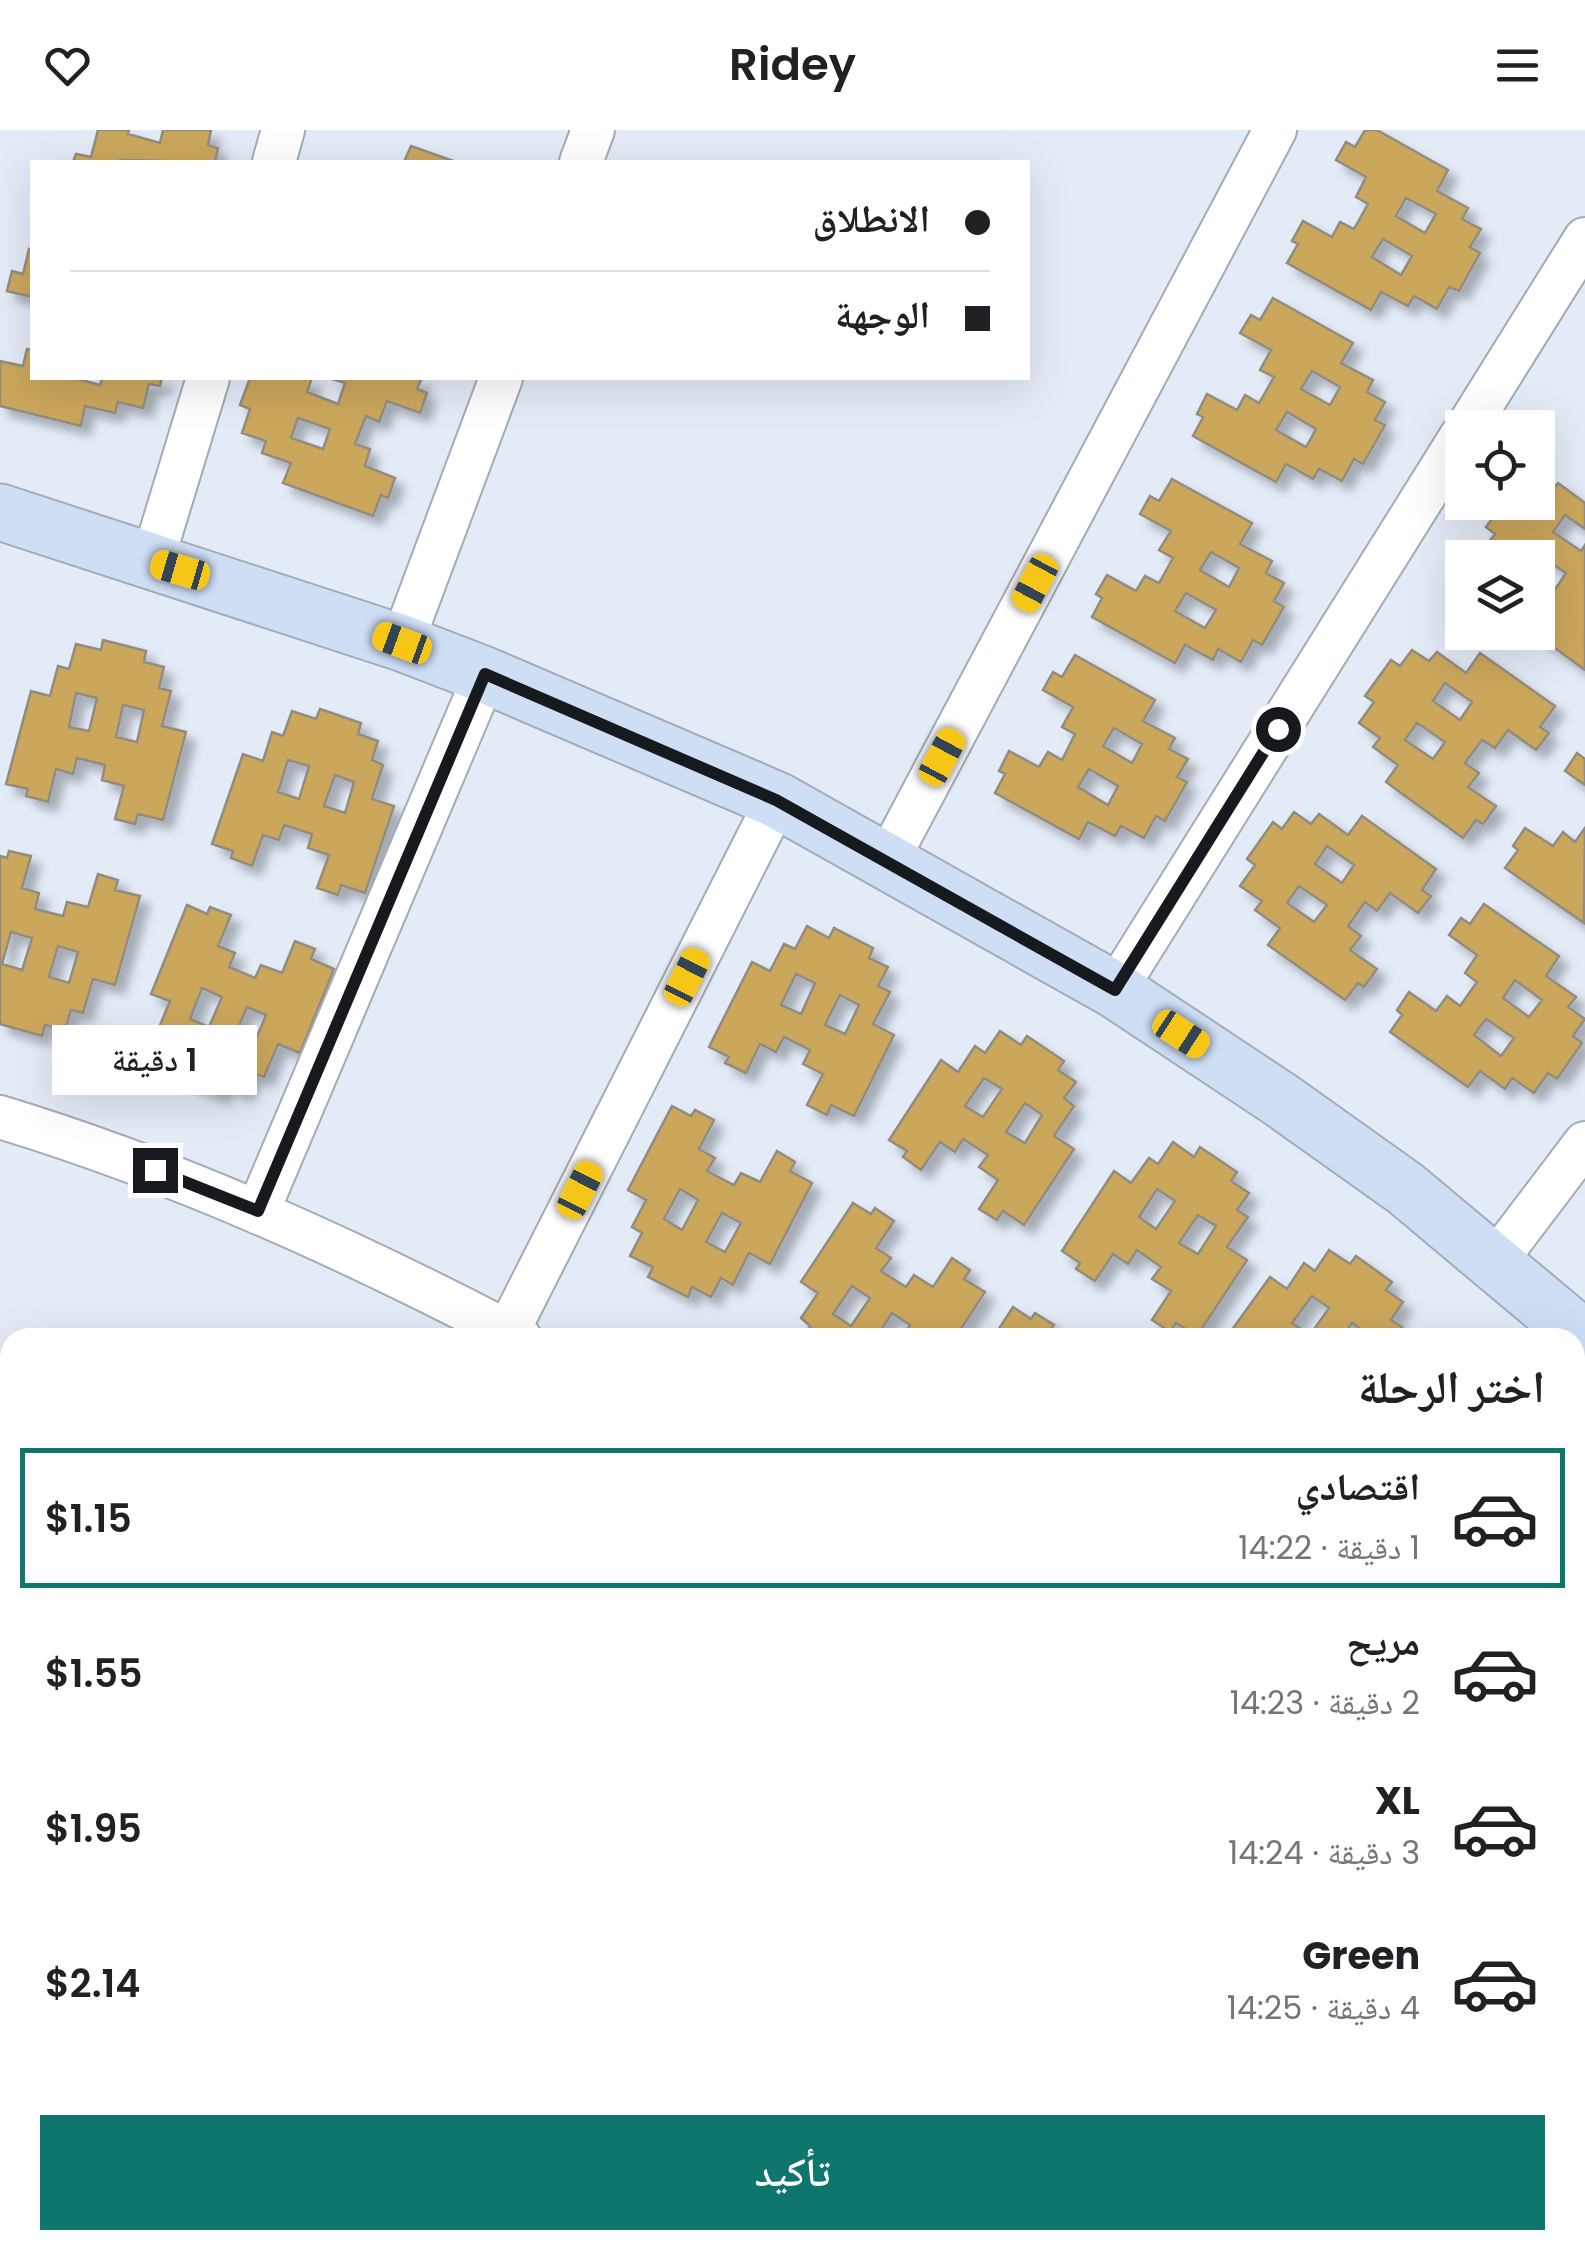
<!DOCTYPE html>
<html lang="ar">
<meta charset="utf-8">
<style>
:root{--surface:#fff;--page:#f2f2f2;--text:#202124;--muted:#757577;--line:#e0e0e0;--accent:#0f766e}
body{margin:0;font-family:Poppins,"Noto Naskh Arabic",sans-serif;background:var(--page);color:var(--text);direction:rtl;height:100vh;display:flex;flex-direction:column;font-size:38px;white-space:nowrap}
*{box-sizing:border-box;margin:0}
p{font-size:32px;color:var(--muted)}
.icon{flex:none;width:55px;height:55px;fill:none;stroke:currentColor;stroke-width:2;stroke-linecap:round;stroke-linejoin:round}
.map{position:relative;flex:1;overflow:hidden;direction:ltr}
.panel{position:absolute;left:0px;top:1198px;width:1585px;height:922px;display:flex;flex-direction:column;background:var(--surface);border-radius:30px 30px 0 0;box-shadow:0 10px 40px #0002;direction:rtl}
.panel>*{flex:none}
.guide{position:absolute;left:30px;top:30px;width:1000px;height:220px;border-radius:0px;box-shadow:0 10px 40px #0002;direction:rtl;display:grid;align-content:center;height:220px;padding:0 40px;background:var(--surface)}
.buttons{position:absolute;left:1445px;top:280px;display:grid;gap:20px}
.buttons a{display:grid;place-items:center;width:110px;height:110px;border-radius:0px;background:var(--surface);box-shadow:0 10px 40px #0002;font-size:50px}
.end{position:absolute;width:45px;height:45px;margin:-22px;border:12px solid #16191d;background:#fff;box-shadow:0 0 0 5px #fff}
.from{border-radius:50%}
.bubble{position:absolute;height:70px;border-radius:0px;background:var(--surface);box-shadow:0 10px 40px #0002;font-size:32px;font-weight:600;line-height:70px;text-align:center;direction:rtl}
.car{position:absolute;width:30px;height:60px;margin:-30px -15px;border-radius:12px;box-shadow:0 0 8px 2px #0007;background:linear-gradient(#f5c518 24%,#345 0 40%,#f5c518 0 76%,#345 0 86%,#f5c518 0)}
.guide b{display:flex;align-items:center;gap:35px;height:95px;font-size:38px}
.guide b+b{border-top:2px solid var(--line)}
.guide i{width:25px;height:25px;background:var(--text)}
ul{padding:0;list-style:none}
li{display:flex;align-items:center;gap:30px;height:140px;margin:0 20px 15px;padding:0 20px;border:5px solid transparent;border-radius:0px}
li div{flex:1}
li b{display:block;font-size:38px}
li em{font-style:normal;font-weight:600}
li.on{border-color:var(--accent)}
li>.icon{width:90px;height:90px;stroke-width:1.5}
h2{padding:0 40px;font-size:45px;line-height:120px}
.action{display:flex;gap:20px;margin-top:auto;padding:20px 40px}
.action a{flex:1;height:115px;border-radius:0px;background:var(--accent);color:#fff;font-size:40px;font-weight:600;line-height:115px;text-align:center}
header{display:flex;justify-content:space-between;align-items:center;height:130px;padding:0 40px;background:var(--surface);font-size:45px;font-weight:600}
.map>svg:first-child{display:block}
</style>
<header><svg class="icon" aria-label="menu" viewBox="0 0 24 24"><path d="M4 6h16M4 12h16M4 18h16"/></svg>Ridey<svg class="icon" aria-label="heart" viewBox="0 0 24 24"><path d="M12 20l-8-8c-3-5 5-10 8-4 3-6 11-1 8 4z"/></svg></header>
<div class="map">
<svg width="1585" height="2119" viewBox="0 0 1585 2119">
<defs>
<filter id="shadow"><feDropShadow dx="9" dy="9" stdDeviation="5" flood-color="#0004"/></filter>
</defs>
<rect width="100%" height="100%" fill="#e3ebf7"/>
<path fill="#cba75b" stroke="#928c80" stroke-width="2.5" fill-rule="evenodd" filter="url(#shadow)" d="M 98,0 L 129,0 L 128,4 L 160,13 L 163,0 L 211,0 L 208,15 L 218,18 L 215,32 L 120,30 L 120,32 L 73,32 L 76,24 L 91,27 Z
M 1365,0 L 1377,0 L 1448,40 L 1437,61 L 1468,78 L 1462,89 L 1481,99 L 1470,117 L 1480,123 L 1459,161 L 1449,157 L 1437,179 L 1414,166 L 1408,176 L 1381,162 L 1371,180 L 1287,133 L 1298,114 L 1292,111 L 1303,91 L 1332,107 L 1340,92 L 1354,99 L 1368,74 L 1356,67 L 1366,47 L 1336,30 L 1346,12 L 1355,17 ZM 1406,68 L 1436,84 L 1425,103 L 1396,86 ZM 1383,109 L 1412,126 L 1401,145 L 1372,127 Z
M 411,16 L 456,32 L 404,32 Z
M 29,119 L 32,120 L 32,167 L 7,161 L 12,141 L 23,144 Z
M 1273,168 L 1353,213 L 1341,233 L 1373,250 L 1367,262 L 1385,272 L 1375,290 L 1385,295 L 1363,334 L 1354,329 L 1342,351 L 1319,339 L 1313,349 L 1286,334 L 1276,352 L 1193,306 L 1203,287 L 1197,284 L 1207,264 L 1237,280 L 1245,265 L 1259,273 L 1274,247 L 1260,240 L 1271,220 L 1240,203 L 1251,185 L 1260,190 ZM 1312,241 L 1340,257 L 1330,275 L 1301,259 ZM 1287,282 L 1316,299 L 1306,317 L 1276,300 Z
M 27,219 L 32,220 L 32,248 L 74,248 L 100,255 L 102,248 L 162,248 L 160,256 L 149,254 L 143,278 L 118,272 L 115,283 L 85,276 L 81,296 L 0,276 L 0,231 L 23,236 Z
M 250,248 L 312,248 L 307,262 L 338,274 L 345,253 L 329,248 L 422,248 L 417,259 L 427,263 L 420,283 L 387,271 L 379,292 L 366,286 L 355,314 L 370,319 L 365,336 L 395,348 L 388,368 L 381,365 L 373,386 L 283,353 L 291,333 L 262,323 L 266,311 L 242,303 L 250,279 L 240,275 ZM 298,288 L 330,299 L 323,319 L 291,308 Z
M 1172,349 L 1252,393 L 1240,414 L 1272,431 L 1266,443 L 1284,453 L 1274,471 L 1284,477 L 1262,515 L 1253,510 L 1241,532 L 1218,519 L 1213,530 L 1185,515 L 1175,533 L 1092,487 L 1102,468 L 1096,464 L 1107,445 L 1136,461 L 1145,446 L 1159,453 L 1173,428 L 1159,420 L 1171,401 L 1140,384 L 1150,366 L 1159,371 ZM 1211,422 L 1239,438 L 1229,457 L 1200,440 ZM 1186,463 L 1216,480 L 1205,498 L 1175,481 Z
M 1558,353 L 1585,373 L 1585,399 L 1565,385 L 1553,402 L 1581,421 L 1585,415 L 1585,540 L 1533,502 L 1538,502 L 1538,450 L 1554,461 L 1566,443 L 1538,424 L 1536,428 L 1484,428 L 1480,424 L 1495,404 L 1486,397 L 1504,372 L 1538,372 L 1538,355 L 1550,363 Z
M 103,510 L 146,521 L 144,532 L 164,537 L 159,558 L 171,561 L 162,596 L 186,602 L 163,690 L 138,684 L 135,694 L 115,689 L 124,656 L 102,650 L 105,635 L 77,628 L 73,644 L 56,639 L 48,672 L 26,666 L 28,659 L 6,654 L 31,561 L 50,566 L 58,536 L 69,539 L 76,514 L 101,520 ZM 76,563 L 97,568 L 89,601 L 69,597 ZM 123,575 L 144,580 L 137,612 L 116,607 Z
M 1412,520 L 1429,531 L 1437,522 L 1466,543 L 1480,523 L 1555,576 L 1540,597 L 1549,603 L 1536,620 L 1508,600 L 1495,618 L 1482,610 L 1465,633 L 1479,643 L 1468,657 L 1496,676 L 1483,694 L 1476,690 L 1463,708 L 1386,652 L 1398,635 L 1373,617 L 1380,608 L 1359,593 L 1374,572 L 1365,566 L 1391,530 L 1400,536 ZM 1445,553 L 1472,572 L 1460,590 L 1433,571 ZM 1417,593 L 1445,612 L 1433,629 L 1405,610 Z
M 1075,525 L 1155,570 L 1143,591 L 1175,608 L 1169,619 L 1188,629 L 1177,647 L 1187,652 L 1165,691 L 1156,686 L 1144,708 L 1121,696 L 1115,706 L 1088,692 L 1079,709 L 995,663 L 1005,644 L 999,641 L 1009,621 L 1039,637 L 1048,622 L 1062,630 L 1075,604 L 1062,597 L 1073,577 L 1043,560 L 1053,542 L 1062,547 ZM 1114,598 L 1142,614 L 1132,633 L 1103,616 ZM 1089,639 L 1118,656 L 1108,675 L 1078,657 Z
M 320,579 L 361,593 L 358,604 L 378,611 L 372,630 L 383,635 L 372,669 L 394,676 L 365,763 L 341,755 L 338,765 L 317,758 L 329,725 L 308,718 L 312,704 L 284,695 L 279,710 L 263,705 L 252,736 L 231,728 L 233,721 L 212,714 L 243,624 L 263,631 L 272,602 L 283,606 L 292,581 L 316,589 ZM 288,630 L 309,636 L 299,669 L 278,662 ZM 335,645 L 354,652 L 345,683 L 324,676 Z
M 1577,623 L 1585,629 L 1585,655 L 1565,641 Z
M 1294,682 L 1311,694 L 1319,684 L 1348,705 L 1362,686 L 1436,739 L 1422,760 L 1431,766 L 1418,783 L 1390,763 L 1377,781 L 1365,772 L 1348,796 L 1361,806 L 1350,820 L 1377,839 L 1364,857 L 1358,853 L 1345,870 L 1268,815 L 1280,798 L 1255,780 L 1262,771 L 1240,756 L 1255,735 L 1247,729 L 1273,692 L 1282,699 ZM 1327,716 L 1354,735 L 1342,753 L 1315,734 ZM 1299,756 L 1327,775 L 1314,792 L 1287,773 Z
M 1525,698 L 1553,716 L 1563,702 L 1575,712 L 1585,698 L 1584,793 L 1505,738 L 1518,720 L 1513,716 Z
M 9,721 L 31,726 L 22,758 L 39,763 L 35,779 L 63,786 L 67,772 L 88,777 L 98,744 L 118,750 L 115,760 L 140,766 L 115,855 L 93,849 L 83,883 L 71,880 L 65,900 L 45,895 L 42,906 L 0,894 L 0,726 L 7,728 ZM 11,802 L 32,808 L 22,840 L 2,834 ZM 58,816 L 78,822 L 69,853 L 49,847 Z
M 1484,774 L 1559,826 L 1546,846 L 1576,867 L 1568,877 L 1585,889 L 1573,906 L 1582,913 L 1557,949 L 1548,943 L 1534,963 L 1512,948 L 1505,959 L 1480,941 L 1468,957 L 1390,902 L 1402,885 L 1397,880 L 1409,862 L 1436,881 L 1447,866 L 1460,876 L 1477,852 L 1465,843 L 1477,825 L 1449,805 L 1461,788 L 1470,794 ZM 1515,850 L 1542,870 L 1529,887 L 1503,868 ZM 1486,889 L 1514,908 L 1501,926 L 1474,905 Z
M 187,775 L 207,784 L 210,777 L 231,785 L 218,816 L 235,823 L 229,837 L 255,848 L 261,835 L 282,843 L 295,811 L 315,819 L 311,829 L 334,839 L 300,923 L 278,914 L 264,947 L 252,943 L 244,962 L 224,954 L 220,964 L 179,948 L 183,938 L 160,929 L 170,904 L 158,900 L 170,871 L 151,864 ZM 202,858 L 222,867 L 209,897 L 190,889 ZM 247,877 L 266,885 L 253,916 L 234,908 Z
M 807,796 L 829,808 L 834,798 L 873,818 L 869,828 L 888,837 L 878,856 L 890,862 L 873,894 L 894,905 L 854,986 L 831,975 L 827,985 L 807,975 L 823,944 L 803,934 L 810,920 L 784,907 L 776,922 L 760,914 L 746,943 L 725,933 L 729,927 L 709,917 L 752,832 L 770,841 L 784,814 L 795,819 ZM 796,844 L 815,853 L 801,884 L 781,875 ZM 840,865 L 859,875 L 845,904 L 825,895 Z
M 1000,901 L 1021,915 L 1027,906 L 1064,931 L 1058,940 L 1076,952 L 1064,968 L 1074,976 L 1054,1006 L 1074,1019 L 1024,1095 L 1003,1081 L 997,1090 L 979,1079 L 998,1050 L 979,1037 L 988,1025 L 963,1009 L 955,1022 L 940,1012 L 921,1040 L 903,1027 L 907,1021 L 889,1010 L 941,930 L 958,942 L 975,916 L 985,923 ZM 984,948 L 1002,959 L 983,987 L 965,976 ZM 1025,973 L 1042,985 L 1025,1013 L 1006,1002 Z
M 672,976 L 691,986 L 695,980 L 714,990 L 699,1019 L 715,1028 L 707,1041 L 734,1055 L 741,1043 L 760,1052 L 777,1021 L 795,1032 L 790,1041 L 812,1053 L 770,1134 L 749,1123 L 733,1155 L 721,1148 L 711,1167 L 692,1157 L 688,1167 L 648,1147 L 653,1137 L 630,1126 L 642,1103 L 632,1097 L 646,1070 L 628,1060 ZM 680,1059 L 698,1070 L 682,1100 L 664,1089 ZM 722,1083 L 741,1093 L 725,1122 L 706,1112 Z
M 1173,1012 L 1194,1027 L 1200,1017 L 1237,1042 L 1231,1051 L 1249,1063 L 1237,1080 L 1248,1087 L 1227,1117 L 1247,1130 L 1197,1206 L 1176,1193 L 1170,1202 L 1152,1190 L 1171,1161 L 1152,1149 L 1161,1137 L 1137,1120 L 1128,1134 L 1113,1124 L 1095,1151 L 1076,1139 L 1080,1133 L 1062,1121 L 1114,1041 L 1131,1053 L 1149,1028 L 1158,1034 ZM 1157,1059 L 1175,1071 L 1156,1099 L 1139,1087 ZM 1198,1085 L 1216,1096 L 1198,1124 L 1179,1113 Z
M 853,1073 L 871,1084 L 875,1078 L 894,1091 L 876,1118 L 891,1128 L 881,1141 L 906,1157 L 914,1145 L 933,1157 L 952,1128 L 970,1140 L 964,1149 L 985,1162 L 955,1208 L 902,1208 L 910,1195 L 892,1183 L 876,1208 L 803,1208 L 810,1196 L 801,1188 L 818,1163 L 801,1152 ZM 852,1156 L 870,1168 L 851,1196 L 833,1184 Z
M 1329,1120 L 1350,1134 L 1356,1126 L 1392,1152 L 1386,1160 L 1403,1172 L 1391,1190 L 1402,1197 L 1394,1208 L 1368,1208 L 1369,1205 L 1352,1193 L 1342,1208 L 1226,1208 L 1270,1147 L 1287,1159 L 1304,1133 L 1315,1141 ZM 1312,1166 L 1329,1178 L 1310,1205 L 1292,1193 Z
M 1013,1177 L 1031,1189 L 1035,1183 L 1054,1195 L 1046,1208 L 993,1208 Z
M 1583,1602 L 1585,1675 L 1575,1683 L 1585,1694 L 1585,1765 L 1575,1753 L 1575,1608 Z
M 1585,1961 L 1585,1998 L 1581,2001 L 1585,2007 L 1585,2046 L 1577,2037 L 1575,2039 L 1575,1969 Z
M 7,2007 L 10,2007 L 10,2110 L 141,2110 L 142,2119 L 73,2119 L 72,2114 L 43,2116 L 43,2119 L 0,2119 L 0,2034 L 8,2033 Z
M 184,2110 L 246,2110 L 246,2116 L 184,2119 Z
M 275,2110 L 344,2110 L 345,2119 L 298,2119 L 298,2113 L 275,2113 Z
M 386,2110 L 431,2110 L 431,2119 L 387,2119 Z
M 500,2110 L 547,2110 L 547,2119 L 501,2119 Z
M 591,2110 L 636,2110 L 636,2119 L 592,2119 Z
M 705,2110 L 727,2110 L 727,2119 L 706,2119 Z
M 792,2110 L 837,2110 L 837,2116 L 815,2118 L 815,2111 Z
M 1097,2110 L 1173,2110 L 1161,2119 L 1104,2119 Z
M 1356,2110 L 1478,2110 L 1485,2119 L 1451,2119 L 1448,2116 L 1444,2119 L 1364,2119 Z
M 1505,2110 L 1533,2110 L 1540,2118 L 1498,2119 L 1507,2112 Z"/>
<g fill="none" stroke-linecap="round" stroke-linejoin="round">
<g stroke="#a3abb6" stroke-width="46">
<path id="street" d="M 274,32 L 283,0
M 581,32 L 593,0
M 1467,298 L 1585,109
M 152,432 L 208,248
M 402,513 L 501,248
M 887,731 L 1275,0
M 1115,860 L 1462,305
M 0,987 C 181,1042 353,1121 520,1208
M 258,1081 L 485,545
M 1494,1133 L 1585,1013
M 508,1201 L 777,670
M 0,1373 L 10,1373
M 1575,1506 L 1585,1498
M 0,1900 L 10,1899
M 1011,2110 L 1011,2119"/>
</g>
<g stroke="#a3abb6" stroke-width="59">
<path id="secondary" d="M 0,382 L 402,513 L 485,545 L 777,670 L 1115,860 L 1281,970 L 1406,1059 L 1585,1209"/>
</g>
<use href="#street" stroke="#fff" stroke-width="42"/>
<use href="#secondary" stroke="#cedef5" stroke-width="55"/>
</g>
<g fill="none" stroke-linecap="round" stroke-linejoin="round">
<path stroke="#16191d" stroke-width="12" d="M 155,1040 L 258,1081 L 485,544 L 776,670 L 1115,860 L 1278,599"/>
</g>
</svg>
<div class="buttons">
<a><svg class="icon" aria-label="locate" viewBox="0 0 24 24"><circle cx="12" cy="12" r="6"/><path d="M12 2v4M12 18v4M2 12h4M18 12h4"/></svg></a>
<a><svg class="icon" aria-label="layers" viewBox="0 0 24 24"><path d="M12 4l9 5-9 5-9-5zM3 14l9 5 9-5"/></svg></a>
</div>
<i class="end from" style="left:1278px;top:599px"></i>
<i class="end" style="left:155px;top:1040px"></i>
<div class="bubble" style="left:52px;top:895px;width:205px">1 دقيقة</div>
<i class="car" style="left:180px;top:440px;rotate:286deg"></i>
<i class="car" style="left:1035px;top:453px;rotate:208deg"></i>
<i class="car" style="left:402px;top:513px;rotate:290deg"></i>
<i class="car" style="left:942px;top:627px;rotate:28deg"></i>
<i class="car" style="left:687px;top:847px;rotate:27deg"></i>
<i class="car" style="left:1181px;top:904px;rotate:123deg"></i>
<i class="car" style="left:580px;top:1060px;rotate:27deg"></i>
<div class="guide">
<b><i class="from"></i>الانطلاق</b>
<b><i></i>الوجهة</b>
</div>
<section class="panel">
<h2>اختر الرحلة</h2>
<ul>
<li class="on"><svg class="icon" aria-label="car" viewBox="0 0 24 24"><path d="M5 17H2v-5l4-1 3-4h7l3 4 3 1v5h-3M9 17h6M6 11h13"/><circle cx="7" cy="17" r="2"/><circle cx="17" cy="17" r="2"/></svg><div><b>اقتصادي</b><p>1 دقيقة · 14:22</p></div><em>$1.15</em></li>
<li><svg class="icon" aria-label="car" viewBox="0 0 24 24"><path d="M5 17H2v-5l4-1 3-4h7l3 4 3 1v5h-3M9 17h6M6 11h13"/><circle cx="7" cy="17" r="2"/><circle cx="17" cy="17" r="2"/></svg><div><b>مريح</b><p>2 دقيقة · 14:23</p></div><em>$1.55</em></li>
<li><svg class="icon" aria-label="car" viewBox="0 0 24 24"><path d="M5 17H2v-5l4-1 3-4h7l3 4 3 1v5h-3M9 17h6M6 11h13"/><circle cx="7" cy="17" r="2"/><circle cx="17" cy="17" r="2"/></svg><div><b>XL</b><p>3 دقيقة · 14:24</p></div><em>$1.95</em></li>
<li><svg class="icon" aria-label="car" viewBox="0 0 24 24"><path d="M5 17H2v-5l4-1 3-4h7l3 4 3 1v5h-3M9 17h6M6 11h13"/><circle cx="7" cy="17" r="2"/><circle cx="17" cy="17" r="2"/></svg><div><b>Green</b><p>4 دقيقة · 14:25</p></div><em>$2.14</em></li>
</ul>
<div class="action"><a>تأكيد</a></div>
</section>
</div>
